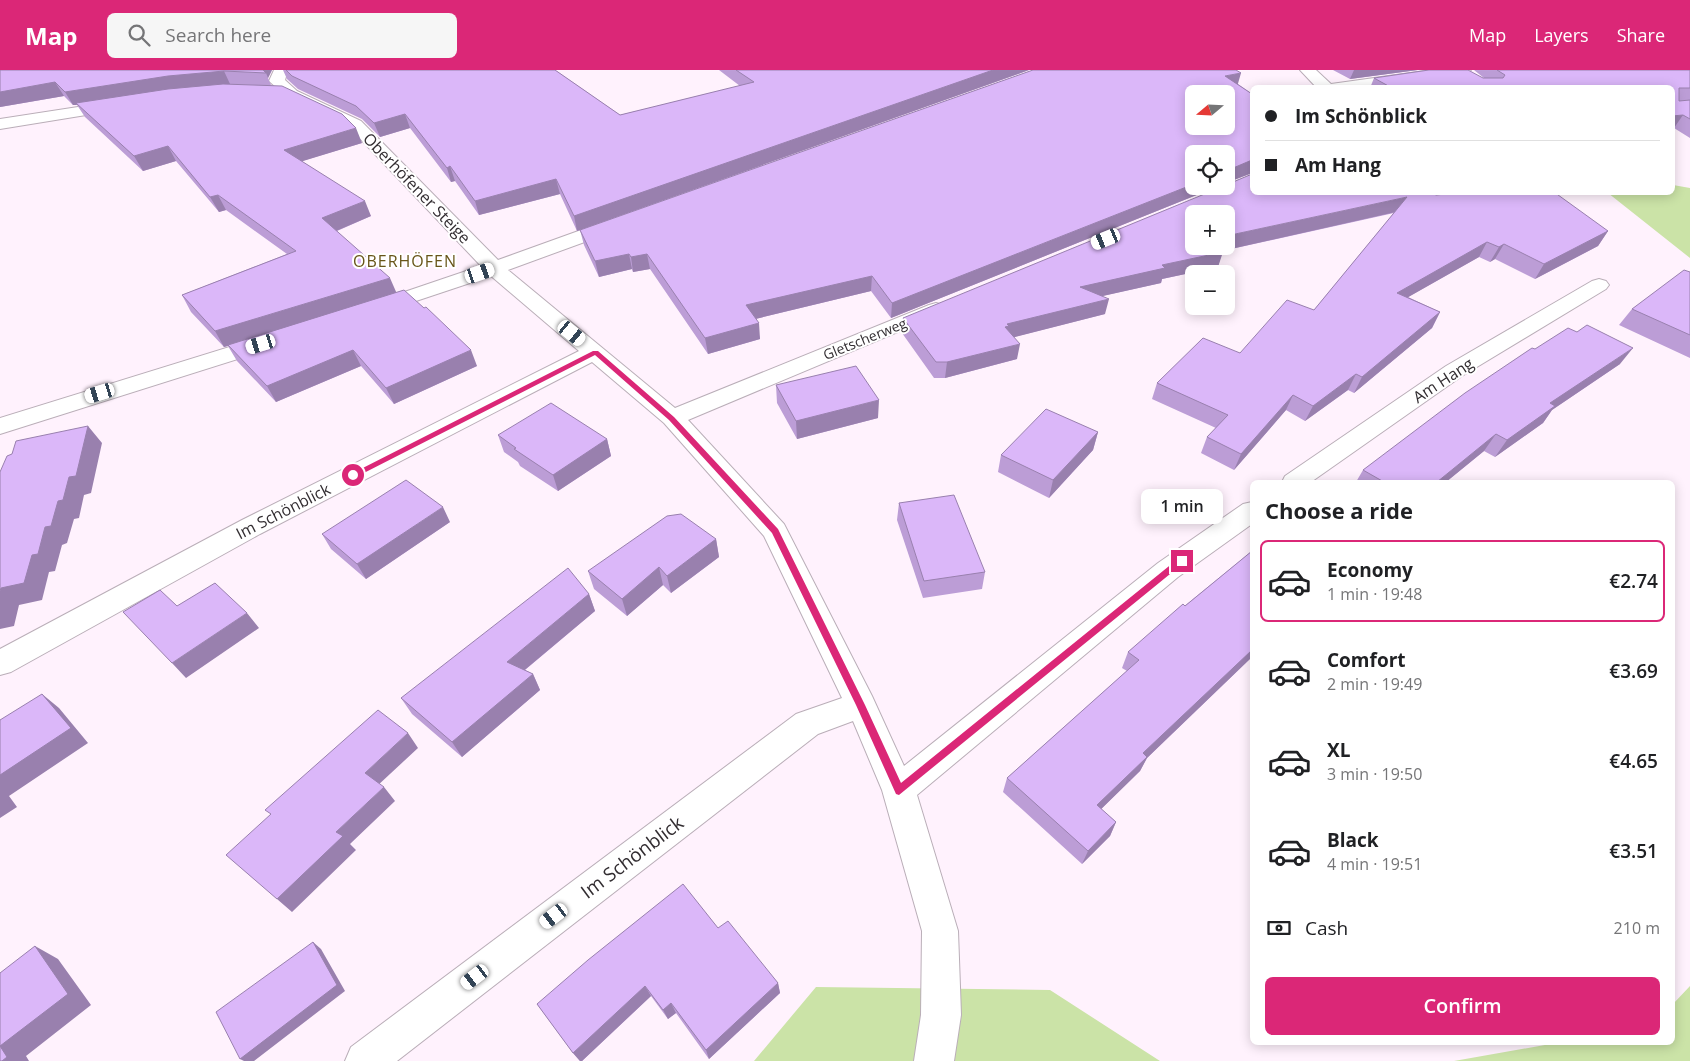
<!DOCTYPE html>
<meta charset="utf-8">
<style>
:root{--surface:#fff;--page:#f6f6f6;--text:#202124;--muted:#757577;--line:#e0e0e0;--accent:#db2777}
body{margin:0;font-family:"Open Sans",sans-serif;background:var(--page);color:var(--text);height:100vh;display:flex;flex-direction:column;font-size:19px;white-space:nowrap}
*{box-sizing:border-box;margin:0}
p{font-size:16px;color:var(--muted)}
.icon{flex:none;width:28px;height:28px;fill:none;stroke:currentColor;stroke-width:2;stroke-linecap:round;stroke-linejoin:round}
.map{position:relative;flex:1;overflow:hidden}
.details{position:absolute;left:1250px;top:410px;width:425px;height:565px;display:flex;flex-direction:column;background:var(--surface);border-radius:8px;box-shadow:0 2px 12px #0003}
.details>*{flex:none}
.banner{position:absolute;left:1250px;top:15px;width:425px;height:110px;border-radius:8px;box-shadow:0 2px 12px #0003;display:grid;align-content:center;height:110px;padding:0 15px;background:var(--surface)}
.needle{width:32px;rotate:251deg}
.controls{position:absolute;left:1185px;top:15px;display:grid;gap:10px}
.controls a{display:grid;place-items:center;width:50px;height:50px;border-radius:8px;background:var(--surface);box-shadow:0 2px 12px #0003;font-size:25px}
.end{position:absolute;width:22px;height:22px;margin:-11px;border:6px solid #db2777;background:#fff;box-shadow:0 0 0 2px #fff}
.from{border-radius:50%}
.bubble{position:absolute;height:35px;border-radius:8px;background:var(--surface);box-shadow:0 2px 12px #0003;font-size:16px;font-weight:600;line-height:35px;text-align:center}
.car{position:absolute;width:15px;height:30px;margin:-15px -8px;border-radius:6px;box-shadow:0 0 4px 1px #0007;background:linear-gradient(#fff 24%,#345 0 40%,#fff 0 76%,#345 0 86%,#fff 0)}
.banner b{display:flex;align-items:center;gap:18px;height:48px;font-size:19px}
.banner b+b{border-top:1px solid var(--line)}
.banner i{width:12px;height:12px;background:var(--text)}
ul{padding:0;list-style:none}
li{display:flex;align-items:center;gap:15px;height:82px;margin:0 10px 8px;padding:0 5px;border:2px solid transparent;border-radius:8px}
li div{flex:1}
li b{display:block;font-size:19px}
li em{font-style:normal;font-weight:600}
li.on{border-color:var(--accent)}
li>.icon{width:45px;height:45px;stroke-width:1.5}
h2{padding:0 15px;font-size:22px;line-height:60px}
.pay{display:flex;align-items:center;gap:12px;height:55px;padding:0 15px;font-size:19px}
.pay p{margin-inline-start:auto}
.button{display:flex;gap:10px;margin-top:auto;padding:10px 15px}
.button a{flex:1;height:58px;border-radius:8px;background:var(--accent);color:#fff;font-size:20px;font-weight:600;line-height:58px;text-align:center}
header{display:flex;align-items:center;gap:30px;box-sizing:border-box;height:70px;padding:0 25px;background:var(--accent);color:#fff}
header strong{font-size:24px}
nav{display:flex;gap:28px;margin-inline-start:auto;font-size:18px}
.search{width:350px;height:45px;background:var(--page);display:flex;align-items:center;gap:12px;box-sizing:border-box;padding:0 18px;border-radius:8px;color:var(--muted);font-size:19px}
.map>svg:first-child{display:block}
</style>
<header>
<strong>Map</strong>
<div class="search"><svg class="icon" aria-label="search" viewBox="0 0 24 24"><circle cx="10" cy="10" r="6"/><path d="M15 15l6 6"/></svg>Search here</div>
<nav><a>Map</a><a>Layers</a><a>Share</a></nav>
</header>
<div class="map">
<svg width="1690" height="991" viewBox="0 0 1690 991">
<rect width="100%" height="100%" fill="#fff2fd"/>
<path fill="#cbe3a7" d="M 1673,115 L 1690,118 L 1690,188 L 1608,123 L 1672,122 Z
M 1690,916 L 1690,991 L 1454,991 L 1556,973 L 1672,972 L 1673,934 Z
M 816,917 L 1050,920 L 1160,991 L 754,991 Z"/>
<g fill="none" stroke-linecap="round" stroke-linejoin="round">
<g stroke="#baaeb8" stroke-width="2">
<path id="minor" d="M 274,0 L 288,0 L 285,10 L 297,21 L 361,51 L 498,190 L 609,150 L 623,150 L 625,154 L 623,158 L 508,200 L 675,338 L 929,235 L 936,233 L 943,235 L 946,239 L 943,243 L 688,350 L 784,454 L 872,626 L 904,696 L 1158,493 L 1243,434 L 1252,432 L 1252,454 L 1178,507 L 917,725 L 958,861 L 961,945 L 954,991 L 914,991 L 921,945 L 922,861 L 882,720 L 853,651 L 818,664 L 397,991 L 345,991 L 351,977 L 796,644 L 842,628 L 764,466 L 664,353 L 592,292 L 260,464 L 11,602 L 0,605 L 0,579 L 242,450 L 579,281 L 491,206 L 383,242 L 376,244 L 369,242 L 366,238 L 369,234 L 481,196 L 349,57 L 287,27 L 269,11 Z
M 1300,0 L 1316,0 L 1331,14 L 1432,0 L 1471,0 L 1464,4 L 1371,18 L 1317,18 Z
M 117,31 L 123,33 L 125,36 L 123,39 L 0,59 L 0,49 Z
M 1599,209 L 1606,211 L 1609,215 L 1606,219 L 1462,306 L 1311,412 L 1282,412 L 1285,406 L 1446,296 L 1592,211 Z
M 268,265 L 276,267 L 279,272 L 276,277 L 0,364 L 0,348 Z"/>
</g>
<use href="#minor" fill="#fff" fill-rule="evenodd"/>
</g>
<path fill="#bc9dd6" d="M 0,0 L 272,0 L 268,8 L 271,15 L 362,73 L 302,91 L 371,146 L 337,161 L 396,223 L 477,296 L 394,334 L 361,296 L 276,332 L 237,291 L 228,276 L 224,277 L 191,242 L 182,225 L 287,184 L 226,140 L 219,142 L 176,91 L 143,101 L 85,47 L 77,35 L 73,35 L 64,26 L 0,37 Z
M 283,0 L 555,0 L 620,45 L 740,16 L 719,0 L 1029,0 L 577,161 L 560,124 L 479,145 L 455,111 L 451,112 L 410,58 L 380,67 L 362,49 L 298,19 L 287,9 Z
M 1333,0 L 1418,0 L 1350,9 Z
M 1474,0 L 1690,0 L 1690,30 L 1679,30 L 1690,30 L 1690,68 L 1674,58 L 1672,18 L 1370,18 L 1374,8 L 1484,8 Z
M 1238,14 L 1252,24 L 1252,103 L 1226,113 L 1194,116 L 1219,116 L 891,248 L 871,221 L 755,249 L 760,269 L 708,284 L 650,199 L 633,202 L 632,199 L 599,207 L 584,175 L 580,160 Z
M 1436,125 L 1608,161 L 1598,176 L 1535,209 L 1495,189 L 1490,192 L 1479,187 L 1408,227 L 1440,242 L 1432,258 L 1354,323 L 1348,320 L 1305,351 L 1286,340 L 1234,400 L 1201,383 L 1207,367 L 1216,358 L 1152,329 L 1157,313 L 1240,283 L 1314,240 L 1394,143 L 1222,181 L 1218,197 L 1162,209 L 1161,213 L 1102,226 L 1105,244 L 1014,267 L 1017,289 L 945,308 L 934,308 L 902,263 L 903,248 Z
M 1690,202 L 1690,288 L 1619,255 L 1632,239 Z
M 1535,279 L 1620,294 L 1552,340 L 1543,353 L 1495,387 L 1484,381 L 1446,412 L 1356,412 L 1363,400 Z
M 776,315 L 878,348 L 797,369 L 777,333 Z
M 1098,362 L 1093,380 L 1049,428 L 998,402 L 1001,385 Z
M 498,365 L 607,369 L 611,386 L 558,421 L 520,396 L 518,392 L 504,382 Z
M 899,433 L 985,502 L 982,519 L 923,528 L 897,450 Z
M 450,452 L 366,509 L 331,479 L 322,464 Z
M 716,469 L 719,487 L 671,523 L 663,515 L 627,546 L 594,519 L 588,501 Z
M 1252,481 L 1252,587 L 1147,688 L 1140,701 L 1101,739 L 1116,752 L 1110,766 L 1082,794 L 1003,722 L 1007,708 L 1127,601 L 1122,598 L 1128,582 Z
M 589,524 L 595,541 L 525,600 L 533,604 L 540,620 L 462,687 L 412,644 L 401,628 Z
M 718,858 L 778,913 L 780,923 L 709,989 L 676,943 L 668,949 L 651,926 L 582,991 L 580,991 L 573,983 L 537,934 Z"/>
<path fill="#9980ae" d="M 262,0 L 272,0 L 268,8 L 266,3 Z
M 993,0 L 1029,0 L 577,161 L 574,146 Z
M 1354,0 L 1418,0 L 1350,9 Z
M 224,1 L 230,14 L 76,33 L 77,35 L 73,35 L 65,22 L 168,6 Z
M 1241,3 L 1237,17 L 1225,6 Z
M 55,12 L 64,26 L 0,37 L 0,22 Z
M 405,44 L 410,58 L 380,67 L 374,53 Z
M 1683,45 L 1674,58 L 1672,58 L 1672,46 Z
M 356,58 L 362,73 L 290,95 L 284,80 Z
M 168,76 L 176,91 L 143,101 L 134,86 Z
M 1252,90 L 1252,103 L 1226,113 L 1226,101 Z
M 450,96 L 455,111 L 451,112 L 447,98 Z
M 556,109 L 560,124 L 479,145 L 475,131 Z
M 1194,114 L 1194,116 L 1219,116 L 891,248 L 892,233 Z
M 218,125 L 226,140 L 219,142 L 210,127 Z
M 1407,127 L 1400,141 L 1204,185 L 1206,176 L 1226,176 L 1226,166 Z
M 365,131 L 371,146 L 329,164 L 322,148 Z
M 1608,161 L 1598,176 L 1535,209 L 1544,194 Z
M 1487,172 L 1479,187 L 1389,238 L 1397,223 Z
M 1504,174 L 1495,189 L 1490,192 L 1499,177 Z
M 1223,182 L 1218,197 L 1162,209 L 1161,213 L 1076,232 L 1080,217 L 1162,195 Z
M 629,184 L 632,199 L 599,207 L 595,191 Z
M 647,184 L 650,199 L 633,202 L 631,187 Z
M 872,206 L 871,221 L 747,251 L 746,235 Z
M 390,208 L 397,224 L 224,277 L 215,261 Z
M 1109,229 L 1105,244 L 1007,269 L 1005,257 L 1007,254 Z
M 1440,242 L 1432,258 L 1354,323 L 1362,307 Z
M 759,253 L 760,269 L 708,284 L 705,268 Z
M 1020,274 L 1017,289 L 945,308 L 947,292 Z
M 1633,278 L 1620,294 L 1552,340 L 1543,353 L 1495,387 L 1507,370 L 1550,333 Z
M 353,280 L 361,296 L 276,332 L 267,316 Z
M 471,280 L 477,296 L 394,334 L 386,318 Z
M 1356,304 L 1348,320 L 1305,351 L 1313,336 Z
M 1293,325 L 1286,340 L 1234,400 L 1241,384 Z
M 879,330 L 878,348 L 797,369 L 796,351 Z
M 88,356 L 102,373 L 91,423 L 84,425 L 79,448 L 74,449 L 67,473 L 62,475 L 55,501 L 49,502 L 42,530 L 19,535 L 14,556 L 0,559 L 0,521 L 1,518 L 32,485 L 69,407 Z
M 1098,362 L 1093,380 L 1049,428 L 1053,410 Z
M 1496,364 L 1484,381 L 1446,412 L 1437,412 Z
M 607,369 L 611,386 L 558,421 L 553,405 Z
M 443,437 L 450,452 L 366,509 L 357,494 Z
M 716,469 L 719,487 L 671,523 L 667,506 Z
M 659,497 L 663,515 L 627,546 L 622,529 Z
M 589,524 L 595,541 L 515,608 L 507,592 Z
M 247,543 L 259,558 L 186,608 L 172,593 Z
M 1252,580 L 1252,587 L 1147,688 L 1140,701 L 1091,749 L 1097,735 L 1143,683 Z
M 533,604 L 540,620 L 462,687 L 452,672 Z
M 42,624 L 59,638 L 88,673 L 9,726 L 17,737 L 0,748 L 0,705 Z
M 408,663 L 418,678 L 376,717 L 365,703 Z
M 384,717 L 395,731 L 350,774 L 356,780 L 292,842 L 277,829 L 336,762 Z
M 1116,752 L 1110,766 L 1082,794 L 1088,781 Z
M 313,872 L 321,879 L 345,921 L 254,991 L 244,991 L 240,989 Z
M 35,876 L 58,889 L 91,935 L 26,986 L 29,991 L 2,991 L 0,976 Z
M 778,913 L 780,923 L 709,989 L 706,980 Z
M 645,916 L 651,926 L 582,991 L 580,991 L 573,983 Z
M 671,933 L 676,943 L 668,949 L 663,940 Z"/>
<path fill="#dbb7f9" stroke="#9980ae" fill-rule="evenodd" d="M 0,0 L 263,0 L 266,3 L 224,1 L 168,6 L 65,22 L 55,12 L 0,22 Z
M 286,0 L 555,0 L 620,45 L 754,12 L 736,0 L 993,0 L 574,146 L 556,109 L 475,131 L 450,96 L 447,98 L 405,44 L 374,53 L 356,36 L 292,6 Z
M 1033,0 L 1236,0 L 1241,3 L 1225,6 L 1252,24 L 1252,90 L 1226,101 L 1226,84 L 1194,84 L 1194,114 L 892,233 L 872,206 L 746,235 L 759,253 L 705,268 L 647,184 L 631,187 L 629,184 L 595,191 L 580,160 ZM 1194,24 L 1226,24 L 1226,56 L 1194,56 Z
M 1429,0 L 1468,0 L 1483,8 L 1503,8 L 1505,5 L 1497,0 L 1690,0 L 1690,18 L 1679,18 L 1679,31 L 1690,30 L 1690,49 L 1683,45 L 1672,46 L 1672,18 L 1392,18 L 1374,8 Z
M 223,14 L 282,16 L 342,44 L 356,58 L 284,80 L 365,131 L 322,148 L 390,208 L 215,261 L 182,225 L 296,181 L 218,125 L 210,127 L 168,76 L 134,86 L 76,33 L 168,19 Z
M 1252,104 L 1252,122 L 1431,122 L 1436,125 L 1464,122 L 1554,122 L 1608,161 L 1544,194 L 1504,174 L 1499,177 L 1487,172 L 1397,223 L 1440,242 L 1362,307 L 1356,304 L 1313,336 L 1293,325 L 1241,384 L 1207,367 L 1228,345 L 1157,313 L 1203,268 L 1240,283 L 1287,230 L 1314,240 L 1407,127 L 1226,166 L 1226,144 L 1194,144 L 1194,176 L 1216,176 L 1223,182 L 1162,195 L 1165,198 L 1080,217 L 1109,229 L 1007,254 L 1009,256 L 1005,257 L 1020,274 L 947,292 L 936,292 L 903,248 L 1224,116 L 1226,116 L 1226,115 Z
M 1684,200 L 1690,202 L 1690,265 L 1632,239 Z
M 404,220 L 424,238 L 426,237 L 471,280 L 386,318 L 353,280 L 267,316 L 228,275 Z
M 1587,255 L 1633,278 L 1550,333 L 1555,336 L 1507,370 L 1496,364 L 1437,412 L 1384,412 L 1363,400 L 1465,323 L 1532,278 L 1535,279 L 1568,258 L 1577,262 Z
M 856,296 L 879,330 L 796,351 L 776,315 Z
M 551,333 L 607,369 L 553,405 L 514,379 L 516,378 L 498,365 Z
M 1046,339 L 1098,362 L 1053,410 L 1001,385 Z
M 88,356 L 76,406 L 69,407 L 63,430 L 58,431 L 51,456 L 45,457 L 38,484 L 32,485 L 24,513 L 1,518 L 0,521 L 0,402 L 7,386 L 12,384 L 16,371 Z
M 406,410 L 443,437 L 357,494 L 322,464 Z
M 954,425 L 985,502 L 924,511 L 899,433 Z
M 681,444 L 716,469 L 667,506 L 659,497 L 622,529 L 588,501 L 667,446 Z
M 1252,481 L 1252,580 L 1143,683 L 1147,687 L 1097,735 L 1116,752 L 1088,781 L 1007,708 L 1139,590 L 1128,582 L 1183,534 L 1185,536 Z
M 568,498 L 589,524 L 507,592 L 533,604 L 452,672 L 401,628 Z
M 215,513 L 247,543 L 172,593 L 123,542 L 160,520 L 177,536 Z
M 42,624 L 71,658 L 0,705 L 0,650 Z
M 378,640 L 408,663 L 365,703 L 384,717 L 336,762 L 343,766 L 277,829 L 226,785 L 271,744 L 265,740 Z
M 683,814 L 718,858 L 728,851 L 778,913 L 706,980 L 671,933 L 663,940 L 645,916 L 573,983 L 537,934 L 588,890 Z
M 313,872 L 337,915 L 240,989 L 216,942 Z
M 35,876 L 68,924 L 0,976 L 7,987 L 2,991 L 0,991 L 0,903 Z"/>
<path fill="#db2777" d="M 593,281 L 598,281 L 674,347 L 778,459 L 865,635 L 901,713 L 1179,488 L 1186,491 L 899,725 L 896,724 L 856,635 L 772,463 L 669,350 L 595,285 L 356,407 L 349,405 Z"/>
<g text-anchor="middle" stroke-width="4" stroke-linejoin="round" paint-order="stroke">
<g font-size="14" fill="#322d31" stroke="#fff">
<text transform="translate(865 269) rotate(-22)" y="5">Gletscherweg</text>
</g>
<g font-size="16" fill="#322d31" stroke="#fff">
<text transform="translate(417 118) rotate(46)" y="6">Oberhöfener Steige</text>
<text transform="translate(1443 310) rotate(-33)" y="6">Am Hang</text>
<text transform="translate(283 441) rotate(-27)" y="6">Im Schönblick</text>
</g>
<g font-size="16" letter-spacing="1" fill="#685519" stroke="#fff">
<text x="405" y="197">OBERHÖFEN</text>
</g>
<g font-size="19" fill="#322d31" stroke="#fff">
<text transform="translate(632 787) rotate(-37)" y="7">Im Schönblick</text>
</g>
</g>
</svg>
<div class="controls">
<a><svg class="needle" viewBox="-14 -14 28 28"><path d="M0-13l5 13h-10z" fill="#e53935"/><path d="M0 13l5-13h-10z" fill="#757577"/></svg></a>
<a><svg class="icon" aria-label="locate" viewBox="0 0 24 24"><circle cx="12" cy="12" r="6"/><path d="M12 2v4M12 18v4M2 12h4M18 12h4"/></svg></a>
<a>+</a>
<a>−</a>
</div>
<i class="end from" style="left:353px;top:405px"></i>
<i class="end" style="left:1182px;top:491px"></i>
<div class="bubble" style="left:1141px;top:419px;width:82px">1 min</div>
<i class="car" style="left:1106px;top:169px;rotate:248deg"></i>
<i class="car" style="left:480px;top:203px;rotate:71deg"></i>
<i class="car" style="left:572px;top:263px;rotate:129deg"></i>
<i class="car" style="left:261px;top:274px;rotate:253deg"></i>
<i class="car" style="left:100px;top:323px;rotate:253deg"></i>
<i class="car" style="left:554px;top:846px;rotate:233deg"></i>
<i class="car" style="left:475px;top:907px;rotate:233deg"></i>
<div class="banner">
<b><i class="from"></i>Im Schönblick</b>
<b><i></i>Am Hang</b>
</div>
<section class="details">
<h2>Choose a ride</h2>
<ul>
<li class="on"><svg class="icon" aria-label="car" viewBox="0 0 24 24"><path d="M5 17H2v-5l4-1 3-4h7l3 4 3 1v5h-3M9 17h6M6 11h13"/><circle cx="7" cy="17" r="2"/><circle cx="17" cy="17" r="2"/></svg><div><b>Economy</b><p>1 min · 19:48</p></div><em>€2.74</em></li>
<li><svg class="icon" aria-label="car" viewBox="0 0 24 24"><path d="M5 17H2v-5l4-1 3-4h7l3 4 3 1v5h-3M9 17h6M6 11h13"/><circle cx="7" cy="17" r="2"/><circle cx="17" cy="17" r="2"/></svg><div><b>Comfort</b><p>2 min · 19:49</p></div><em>€3.69</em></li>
<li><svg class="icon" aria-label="car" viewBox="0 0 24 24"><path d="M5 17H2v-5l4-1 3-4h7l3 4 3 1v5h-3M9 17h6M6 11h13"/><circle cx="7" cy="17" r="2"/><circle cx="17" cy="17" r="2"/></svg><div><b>XL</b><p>3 min · 19:50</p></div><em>€4.65</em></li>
<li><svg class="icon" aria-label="car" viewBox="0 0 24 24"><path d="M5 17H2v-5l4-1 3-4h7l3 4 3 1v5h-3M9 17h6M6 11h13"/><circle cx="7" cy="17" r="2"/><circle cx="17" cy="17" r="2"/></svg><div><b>Black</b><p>4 min · 19:51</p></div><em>€3.51</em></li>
</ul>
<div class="pay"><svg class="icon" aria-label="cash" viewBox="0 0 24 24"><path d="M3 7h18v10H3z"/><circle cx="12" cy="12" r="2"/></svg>Cash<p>210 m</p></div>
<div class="button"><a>Confirm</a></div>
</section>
</div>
